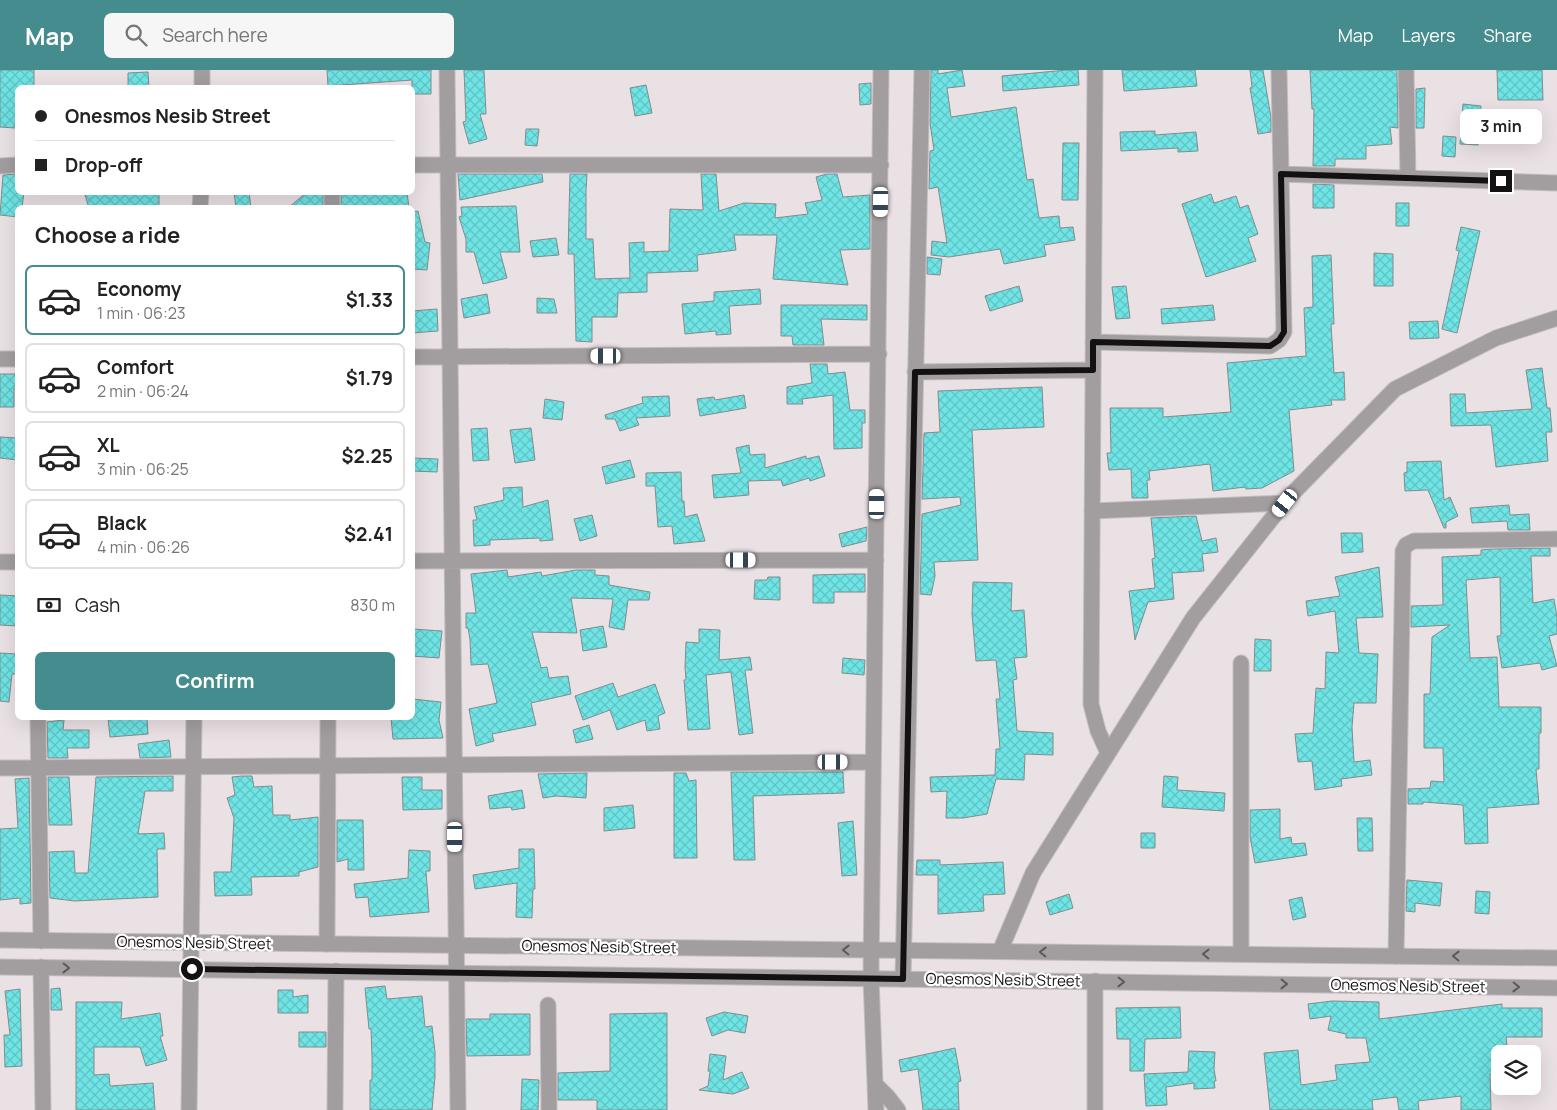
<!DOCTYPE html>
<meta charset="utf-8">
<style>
:root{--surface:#fff;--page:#f6f6f6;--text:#222;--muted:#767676;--line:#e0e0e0;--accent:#448c8d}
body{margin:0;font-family:Manrope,sans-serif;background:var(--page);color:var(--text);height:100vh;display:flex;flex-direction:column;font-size:19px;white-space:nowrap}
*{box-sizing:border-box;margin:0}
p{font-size:16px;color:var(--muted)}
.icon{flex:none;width:28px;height:28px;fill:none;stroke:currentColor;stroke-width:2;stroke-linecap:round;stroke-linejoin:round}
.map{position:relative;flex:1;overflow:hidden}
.drawer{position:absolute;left:15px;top:135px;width:400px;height:515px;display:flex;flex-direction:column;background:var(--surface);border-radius:8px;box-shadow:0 5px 20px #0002}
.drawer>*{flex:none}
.guide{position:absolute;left:15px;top:15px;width:400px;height:110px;border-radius:8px;box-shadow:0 5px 20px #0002;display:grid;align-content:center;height:110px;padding:0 20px;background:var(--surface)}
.controls{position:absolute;left:1491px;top:975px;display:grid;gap:10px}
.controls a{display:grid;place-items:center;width:50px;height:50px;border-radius:8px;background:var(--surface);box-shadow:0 5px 20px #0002;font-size:25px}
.end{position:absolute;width:22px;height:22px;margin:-11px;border:6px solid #141113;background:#fff;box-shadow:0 0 0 2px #fff}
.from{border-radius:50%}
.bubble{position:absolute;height:35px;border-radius:8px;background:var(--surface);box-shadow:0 5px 20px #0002;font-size:16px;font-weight:700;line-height:35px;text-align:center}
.car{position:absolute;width:15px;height:30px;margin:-15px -8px;border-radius:6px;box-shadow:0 0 4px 1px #0007;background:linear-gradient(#fff 24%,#345 0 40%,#fff 0 76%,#345 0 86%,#fff 0)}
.guide b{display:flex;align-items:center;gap:18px;height:48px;font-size:19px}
.guide b+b{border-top:1px solid var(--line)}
.guide i{width:12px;height:12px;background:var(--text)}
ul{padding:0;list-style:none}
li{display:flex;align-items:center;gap:15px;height:70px;margin:0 10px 8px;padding:0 10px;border:2px solid var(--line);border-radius:8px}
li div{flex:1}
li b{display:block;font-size:19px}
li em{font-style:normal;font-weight:700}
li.selected{border-color:var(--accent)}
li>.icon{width:45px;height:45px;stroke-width:1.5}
h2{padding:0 20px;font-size:22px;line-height:60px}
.pay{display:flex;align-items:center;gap:12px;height:55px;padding:0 20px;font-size:19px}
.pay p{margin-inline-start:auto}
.primary-button{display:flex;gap:10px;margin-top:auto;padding:10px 20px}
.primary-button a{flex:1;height:58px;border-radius:8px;background:var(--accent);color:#fff;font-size:20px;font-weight:700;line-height:58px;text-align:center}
header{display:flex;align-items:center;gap:30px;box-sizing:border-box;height:70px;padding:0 25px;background:var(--accent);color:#fff}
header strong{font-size:24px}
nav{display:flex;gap:28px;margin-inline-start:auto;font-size:18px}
.search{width:350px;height:45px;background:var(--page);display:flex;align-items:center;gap:12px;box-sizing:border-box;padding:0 18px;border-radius:8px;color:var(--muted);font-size:19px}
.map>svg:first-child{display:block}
</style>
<header>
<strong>Map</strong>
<div class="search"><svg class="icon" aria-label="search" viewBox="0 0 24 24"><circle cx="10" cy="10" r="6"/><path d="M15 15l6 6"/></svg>Search here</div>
<nav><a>Map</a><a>Layers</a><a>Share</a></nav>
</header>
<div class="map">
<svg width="1557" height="1040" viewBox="0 0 1557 1040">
<defs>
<pattern id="building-cross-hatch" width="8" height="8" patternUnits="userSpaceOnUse" patternTransform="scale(1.25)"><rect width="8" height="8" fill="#6fe4e5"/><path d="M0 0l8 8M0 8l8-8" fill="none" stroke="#5fc3c4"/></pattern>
</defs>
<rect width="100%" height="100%" fill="#eae1e5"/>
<path fill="url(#building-cross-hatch)" stroke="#828c8b" d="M 0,0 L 34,0 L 34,18 L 18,18 L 17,19 L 15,58 L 0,57 Z
M 327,0 L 431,0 L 431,24 L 412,24 L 412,10 L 328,16 Z
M 464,0 L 484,0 L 486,44 L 480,44 L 487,69 L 469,74 L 463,52 L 466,51 Z
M 931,0 L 938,0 L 938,4 L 962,0 L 965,16 L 947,18 L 951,47 L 1016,37 L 1027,110 L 1033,109 L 1039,148 L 1059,146 L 1060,158 L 1073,157 L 1075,170 L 1044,175 L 1046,186 L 1004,194 L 1000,179 L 949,187 L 931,185 L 932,171 L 947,173 L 938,117 L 929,119 L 930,81 L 934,80 L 930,53 Z
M 1067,0 L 1078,0 L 1079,15 L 1003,21 L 1002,6 Z
M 1122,0 L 1195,0 L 1197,16 L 1124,21 Z
M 1250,0 L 1263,0 L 1271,48 L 1271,62 L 1258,64 L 1250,18 L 1252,17 Z
M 1310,0 L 1397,0 L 1398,58 L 1390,57 L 1392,74 L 1366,76 L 1366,89 L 1335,89 L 1335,96 L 1313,96 L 1314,39 L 1312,39 Z
M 1497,0 L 1542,0 L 1543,30 L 1498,30 Z
M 148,2 L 149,18 L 128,18 L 128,3 Z
M 871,13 L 871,34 L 860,35 L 859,14 Z
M 646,15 L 652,43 L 635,46 L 630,18 Z
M 1425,18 L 1424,58 L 1416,58 L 1416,19 Z
M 1463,34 L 1481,36 L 1478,75 L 1460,74 Z
M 526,59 L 539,59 L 537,76 L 525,75 Z
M 1155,61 L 1155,65 L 1196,62 L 1198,81 L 1178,82 L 1178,78 L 1121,81 L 1120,62 Z
M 1443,66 L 1456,67 L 1455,87 L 1442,86 Z
M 1063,73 L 1079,73 L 1078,130 L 1062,130 Z
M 18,104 L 18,122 L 24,122 L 22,138 L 18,138 L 18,147 L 0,145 L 3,105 Z
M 458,104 L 542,104 L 543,112 L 460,130 Z
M 570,104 L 587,104 L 586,120 L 586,169 L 593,169 L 595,209 L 630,208 L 629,173 L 644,172 L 644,182 L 669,181 L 670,139 L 703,140 L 701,104 L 716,104 L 719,141 L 744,133 L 776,134 L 775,148 L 808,144 L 805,133 L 822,130 L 816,107 L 827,104 L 837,104 L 843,127 L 870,125 L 870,179 L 840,180 L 848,215 L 773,209 L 777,165 L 734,165 L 736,180 L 697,185 L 698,201 L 647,203 L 647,222 L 618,223 L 617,247 L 592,247 L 592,272 L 576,271 L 574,184 L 568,184 Z
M 1313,114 L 1334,115 L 1334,138 L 1313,138 Z
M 93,122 L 159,122 L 159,138 L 89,138 L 85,125 Z
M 234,122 L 249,122 L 251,138 L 236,138 Z
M 307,122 L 323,122 L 323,138 L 288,138 Z
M 341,122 L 407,122 L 409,138 L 341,138 Z
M 1211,124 L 1214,133 L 1236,126 L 1240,138 L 1248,135 L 1258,164 L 1248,168 L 1256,191 L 1206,207 L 1182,134 Z
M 1396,133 L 1409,133 L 1409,156 L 1396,156 Z
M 516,136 L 520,182 L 500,182 L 507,208 L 483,214 L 474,182 L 466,182 L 466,169 L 459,147 L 462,146 L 461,137 Z
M 418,141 L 425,172 L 430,173 L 427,200 L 412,199 L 412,142 Z
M 1461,157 L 1480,161 L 1457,263 L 1442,259 L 1459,181 L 1456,180 Z
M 556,168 L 559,185 L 533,187 L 530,171 Z
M 1374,183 L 1393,184 L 1393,216 L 1374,216 Z
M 1331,185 L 1334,254 L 1331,254 L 1334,303 L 1344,302 L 1345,330 L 1331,330 L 1332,335 L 1289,340 L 1294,401 L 1262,418 L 1246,419 L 1245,417 L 1213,421 L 1210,394 L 1149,401 L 1150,410 L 1147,410 L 1148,428 L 1132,428 L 1131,399 L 1109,400 L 1107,383 L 1111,383 L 1110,338 L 1163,338 L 1163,347 L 1231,342 L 1227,293 L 1306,286 L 1304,238 L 1313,237 L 1312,186 Z
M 927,187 L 942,189 L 940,205 L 927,204 Z
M 1019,216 L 1023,231 L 990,241 L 985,226 Z
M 1126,216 L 1130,248 L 1116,249 L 1112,217 Z
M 760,219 L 761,234 L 729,236 L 731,264 L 716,265 L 716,261 L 685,264 L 682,234 L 714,231 L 714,222 Z
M 487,224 L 490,243 L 464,248 L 461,229 Z
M 537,228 L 554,229 L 557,243 L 537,243 Z
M 781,235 L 867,235 L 867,250 L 821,249 L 824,275 L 793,275 L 792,266 L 781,266 Z
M 1213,235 L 1215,250 L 1162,254 L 1161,239 Z
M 437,239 L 438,261 L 412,263 L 412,241 Z
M 1438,251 L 1439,268 L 1410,269 L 1409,252 Z
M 810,294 L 827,294 L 828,304 L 845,302 L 850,340 L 865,340 L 865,353 L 862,353 L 862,378 L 834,379 L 833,325 L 802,329 L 803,334 L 787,334 L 787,317 L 812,313 Z
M 1542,298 L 1547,338 L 1550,338 L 1552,362 L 1546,362 L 1548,391 L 1496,397 L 1491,355 L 1451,356 L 1450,324 L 1465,324 L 1466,343 L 1532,339 L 1526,300 Z
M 0,304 L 18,304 L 18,318 L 14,318 L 14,337 L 0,337 Z
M 1042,317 L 1044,357 L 972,360 L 978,490 L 934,492 L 935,506 L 931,525 L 920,524 L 922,444 L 961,435 L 960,427 L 922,429 L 924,363 L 940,362 L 938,321 Z
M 744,325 L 746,338 L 700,346 L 697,329 L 714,327 L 715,330 Z
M 669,326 L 670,346 L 636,348 L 639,355 L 620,361 L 615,349 L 606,349 L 605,345 L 643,333 L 642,327 Z
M 545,329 L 564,332 L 562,350 L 543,348 Z
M 487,358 L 489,390 L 473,391 L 471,359 Z
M 531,358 L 535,390 L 515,393 L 510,360 Z
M 0,367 L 18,368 L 18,390 L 0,388 Z
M 749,375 L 750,385 L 765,384 L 765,398 L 806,386 L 806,389 L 819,386 L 825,406 L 810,411 L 809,408 L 783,416 L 781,410 L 748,411 L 749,425 L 714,428 L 712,405 L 741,403 L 736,378 Z
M 412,388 L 438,389 L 437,402 L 412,401 Z
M 630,390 L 635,407 L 606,414 L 602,397 Z
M 1441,391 L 1444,430 L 1450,427 L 1458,446 L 1446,452 L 1446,458 L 1444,458 L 1428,420 L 1405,421 L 1404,403 L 1407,402 L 1407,392 Z
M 681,402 L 682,431 L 684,431 L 685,447 L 697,444 L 705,471 L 674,474 L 672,456 L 658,457 L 655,416 L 646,416 L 646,403 Z
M 522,417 L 523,437 L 548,430 L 553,470 L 540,471 L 540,468 L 490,470 L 490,475 L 474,476 L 473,450 L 477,450 L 474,437 L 504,430 L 503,418 Z
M 1509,435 L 1510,445 L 1529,444 L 1530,460 L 1508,460 L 1507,451 L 1472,453 L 1470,438 Z
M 592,445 L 597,466 L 580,471 L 574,449 Z
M 1196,446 L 1202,471 L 1216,468 L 1218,482 L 1202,484 L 1204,501 L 1172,503 L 1174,529 L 1148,532 L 1135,570 L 1129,521 L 1155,518 L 1152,489 L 1155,488 L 1151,448 Z
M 867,457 L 866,471 L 842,477 L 839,464 Z
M 1341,463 L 1362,463 L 1363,482 L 1342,483 Z
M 1550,478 L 1550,486 L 1531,486 L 1533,533 L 1554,529 L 1557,547 L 1557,564 L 1549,566 L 1557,596 L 1542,600 L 1540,593 L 1502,598 L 1497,566 L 1501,566 L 1500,507 L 1466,510 L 1470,588 L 1497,587 L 1499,637 L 1541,637 L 1541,663 L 1539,663 L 1539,699 L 1536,699 L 1539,734 L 1487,738 L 1488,773 L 1465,774 L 1463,735 L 1423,732 L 1423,734 L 1408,734 L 1408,719 L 1430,718 L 1431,711 L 1444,712 L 1443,678 L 1424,678 L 1424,624 L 1430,624 L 1432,567 L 1450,555 L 1411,557 L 1411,536 L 1443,535 L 1442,487 L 1481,485 L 1481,480 L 1492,479 Z
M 1379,497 L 1383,547 L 1356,548 L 1359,583 L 1378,584 L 1376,633 L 1354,633 L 1352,657 L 1354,692 L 1370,690 L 1372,705 L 1341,709 L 1342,716 L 1315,720 L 1312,691 L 1298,692 L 1295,664 L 1313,663 L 1316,618 L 1325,619 L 1326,582 L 1339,583 L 1335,541 L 1308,546 L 1306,531 L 1340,526 L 1335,507 Z
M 507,500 L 508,507 L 541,502 L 542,506 L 576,500 L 595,500 L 595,505 L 609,506 L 609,515 L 650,522 L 649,530 L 628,530 L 624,560 L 609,557 L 613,529 L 571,528 L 577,563 L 532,562 L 541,598 L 547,597 L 549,608 L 568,606 L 571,624 L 531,633 L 536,655 L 492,664 L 494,671 L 476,676 L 469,639 L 497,633 L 488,594 L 471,595 L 470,569 L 468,558 L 466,558 L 466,543 L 476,543 L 471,504 Z
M 851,504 L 865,504 L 865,522 L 834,522 L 834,533 L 813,533 L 813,505 Z
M 768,507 L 780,507 L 780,530 L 754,529 L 755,510 L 767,510 Z
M 973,512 L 1012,513 L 1011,541 L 1024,540 L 1027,587 L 1014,588 L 1017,609 L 1013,610 L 1017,661 L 1053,663 L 1053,685 L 1025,684 L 1024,710 L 996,709 L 987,744 L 963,748 L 946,748 L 947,721 L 931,722 L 930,707 L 995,705 L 996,679 L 1000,679 L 996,629 L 1000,629 L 996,590 L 976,591 L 972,544 Z
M 0,525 L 18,526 L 18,556 L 0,555 Z
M 603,556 L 607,577 L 583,581 L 580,560 Z
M 412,559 L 442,561 L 439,588 L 412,586 Z
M 699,559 L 720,560 L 719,590 L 750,587 L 752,600 L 745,600 L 753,663 L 739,665 L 731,602 L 706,605 L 710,659 L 688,660 L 684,610 L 686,610 L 685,597 L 686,572 L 699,573 Z
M 1255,569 L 1271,570 L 1271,601 L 1254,601 Z
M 0,583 L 18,584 L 18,604 L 12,604 L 9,632 L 0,631 Z
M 843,588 L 865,590 L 864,605 L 842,603 Z
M 613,613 L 618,627 L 655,614 L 665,643 L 658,646 L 660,659 L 647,661 L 645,650 L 617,660 L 610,640 L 583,650 L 575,626 Z
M 412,629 L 441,632 L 439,650 L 443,668 L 393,669 L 391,648 L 412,648 Z
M 108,648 L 147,648 L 148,664 L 110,667 Z
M 64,650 L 63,660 L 89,660 L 89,678 L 67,678 L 68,688 L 48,688 L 47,652 Z
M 589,655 L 593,669 L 576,673 L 573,660 Z
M 169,670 L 171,687 L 140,688 L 138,674 Z
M 731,702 L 843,702 L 844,723 L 753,726 L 755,790 L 734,790 Z
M 587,703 L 586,728 L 556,726 L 543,728 L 538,704 Z
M 674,703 L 686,703 L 689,711 L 696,710 L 697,788 L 674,788 Z
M 173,706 L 173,721 L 145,721 L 138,764 L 164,763 L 165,779 L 157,779 L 158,827 L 75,831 L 50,828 L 49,782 L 74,781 L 75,803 L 88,803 L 96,707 Z
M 242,706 L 252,706 L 254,717 L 272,716 L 273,745 L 290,745 L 290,750 L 318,747 L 318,797 L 299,802 L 299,806 L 251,807 L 252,825 L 215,826 L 214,802 L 231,802 L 234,748 L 227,728 L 235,725 L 232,707 Z
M 1164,706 L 1178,707 L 1177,720 L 1225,723 L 1224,741 L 1162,737 Z
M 48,707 L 69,707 L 72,755 L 49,755 Z
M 402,707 L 422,707 L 422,720 L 442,720 L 442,739 L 403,740 Z
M 29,708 L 31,833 L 20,834 L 20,828 L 0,830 L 0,759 L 18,758 L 15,709 Z
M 522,720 L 525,738 L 512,740 L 511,737 L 490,739 L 488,726 Z
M 633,735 L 635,758 L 604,761 L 604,738 Z
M 1280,739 L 1280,769 L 1291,767 L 1292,774 L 1305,773 L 1307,785 L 1255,793 L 1250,767 L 1250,740 Z
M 1357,748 L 1372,748 L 1373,781 L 1358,781 Z
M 337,750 L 363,750 L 364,800 L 348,800 L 348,789 L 337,792 Z
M 853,751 L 857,805 L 842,806 L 838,753 Z
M 1141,763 L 1155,763 L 1155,778 L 1141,778 Z
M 519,779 L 534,779 L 535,819 L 533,819 L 532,848 L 516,847 L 517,813 L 475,819 L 473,805 L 519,798 Z
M 409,780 L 430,781 L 430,801 L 426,801 L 429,842 L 370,847 L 368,827 L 356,828 L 354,814 L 408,808 Z
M 917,790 L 940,790 L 940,795 L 1003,792 L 1005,824 L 983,825 L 984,841 L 938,844 L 938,805 L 916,805 Z
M 1407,810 L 1442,813 L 1440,836 L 1415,833 L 1415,842 L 1406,841 Z
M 1476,821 L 1490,822 L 1489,844 L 1475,843 Z
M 1069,824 L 1073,838 L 1050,845 L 1046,832 Z
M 1302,827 L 1306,847 L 1293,850 L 1289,830 Z
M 385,916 L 387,929 L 422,926 L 425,957 L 432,956 L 435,982 L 435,1007 L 432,1040 L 370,1040 L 370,1010 L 372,1010 L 372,986 L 371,959 L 369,959 L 365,918 Z
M 60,918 L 62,940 L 51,940 L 51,919 Z
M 20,919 L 22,996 L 5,997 L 4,965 L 10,965 L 5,921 Z
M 278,920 L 293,920 L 293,927 L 308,925 L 308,943 L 278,943 Z
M 1332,931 L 1379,932 L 1379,949 L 1502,934 L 1502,938 L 1542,938 L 1542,967 L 1506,967 L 1508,984 L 1500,984 L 1500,1003 L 1490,1004 L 1491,1040 L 1461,1040 L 1461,1026 L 1418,1031 L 1419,1040 L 1399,1040 L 1397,1027 L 1372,1030 L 1373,1040 L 1270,1040 L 1264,983 L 1298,980 L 1301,1015 L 1337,1010 L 1335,995 L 1370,992 L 1366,968 L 1346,968 L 1346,964 L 1328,960 L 1331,946 L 1310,949 L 1308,934 Z
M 76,932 L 122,932 L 121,949 L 160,943 L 163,966 L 160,966 L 167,990 L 146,996 L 140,977 L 94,977 L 94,1005 L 109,1004 L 110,1016 L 153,1013 L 155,1040 L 76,1040 Z
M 1180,937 L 1181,968 L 1145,969 L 1144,1001 L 1130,1001 L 1130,969 L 1117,969 L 1116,938 Z
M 724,942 L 748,946 L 745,963 L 728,960 L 712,966 L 706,948 Z
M 667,943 L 667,1040 L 597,1040 L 597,1030 L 558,1030 L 558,1003 L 610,1001 L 610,944 Z
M 490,944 L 530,944 L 530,985 L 467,986 L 466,949 L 490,949 Z
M 299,962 L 326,962 L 326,977 L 299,977 Z
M 955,978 L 961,1011 L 958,1012 L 959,1040 L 923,1040 L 918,999 L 901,1002 L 899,990 Z
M 1189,981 L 1215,982 L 1214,999 L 1216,1011 L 1214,1011 L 1215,1018 L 1194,1019 L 1194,1013 L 1166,1017 L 1167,1035 L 1146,1036 L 1144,1004 L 1188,1002 Z
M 710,984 L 726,986 L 723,1010 L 742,1002 L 749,1018 L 733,1024 L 699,1020 L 708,1016 L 710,1002 L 708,1001 Z
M 522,1009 L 539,1010 L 538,1040 L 521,1040 Z"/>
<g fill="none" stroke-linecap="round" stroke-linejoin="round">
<g stroke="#c3bcbf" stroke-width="17">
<path id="minor" d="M 447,0 L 458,1040
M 1095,0 L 1091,634 L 1098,661 L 1108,683
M 1406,0 L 1408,108
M 412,95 L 881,95
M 0,96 L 18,95
M 1281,104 L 1557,113
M 332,138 L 332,122
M 1093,272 L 1270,276 L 1279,270 L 1284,262 L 1279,0
M 412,287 L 879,284
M 0,289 L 18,289
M 915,302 L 1093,300
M 1092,441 L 1285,433
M 412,491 L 876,490
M 0,492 L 18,492
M 38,648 L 41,871
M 0,698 L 873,692
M 327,874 L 328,648
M 1000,881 L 1033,803 L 1193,548 L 1289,427 L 1395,319 L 1496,268 L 1557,248
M 1241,884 L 1241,593
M 1396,886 L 1403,481 L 1406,475 L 1414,471 L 1557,469
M 41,897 L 43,1040
M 903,909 L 922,0
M 548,935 L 549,1040
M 875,1014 L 888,1027 L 898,1040
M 335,1040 L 336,901
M 876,1040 L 871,908 L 881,0"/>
</g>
<g stroke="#c3bcbf" stroke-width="17">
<path id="tertiary" d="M 202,18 L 202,0
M 200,138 L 201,122
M 0,870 L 1557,888
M 0,897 L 1557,918
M 1095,911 L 1095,1040
M 189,1040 L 194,648"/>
</g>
<use href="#minor" stroke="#a29ea0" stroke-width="15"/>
<use href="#tertiary" stroke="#a29ea0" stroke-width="15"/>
</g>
<defs><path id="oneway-chevron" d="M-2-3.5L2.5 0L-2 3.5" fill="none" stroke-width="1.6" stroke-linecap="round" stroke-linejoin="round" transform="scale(1.25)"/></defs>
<g stroke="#5b585a">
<use href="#oneway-chevron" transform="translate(846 880) rotate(-179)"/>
<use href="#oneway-chevron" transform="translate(1043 882) rotate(-179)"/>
<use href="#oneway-chevron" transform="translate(1206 884) rotate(-179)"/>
<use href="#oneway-chevron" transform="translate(1456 886) rotate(-179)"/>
<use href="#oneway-chevron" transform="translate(66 898) rotate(1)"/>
<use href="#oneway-chevron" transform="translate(1121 912) rotate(1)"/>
<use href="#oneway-chevron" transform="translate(1284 914) rotate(1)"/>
<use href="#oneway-chevron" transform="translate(1516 917) rotate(1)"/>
</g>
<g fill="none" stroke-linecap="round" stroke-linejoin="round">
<path stroke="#141113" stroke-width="6" d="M 192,899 L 903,909 L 915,302 L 1093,300 L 1093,272 L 1270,276 L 1279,270 L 1284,262 L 1281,104 L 1501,111"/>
</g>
<g text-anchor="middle" stroke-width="4.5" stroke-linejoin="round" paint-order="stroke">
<g font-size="15" fill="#141113" stroke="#fff">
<text transform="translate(194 873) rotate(1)" y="5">Onesmos Nesib Street</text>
<text transform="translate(599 877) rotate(1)" y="5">Onesmos Nesib Street</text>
<text transform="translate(1003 910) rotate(1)" y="5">Onesmos Nesib Street</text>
<text transform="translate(1408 916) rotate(1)" y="5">Onesmos Nesib Street</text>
</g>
</g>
</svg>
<div class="controls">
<a><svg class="icon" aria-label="layers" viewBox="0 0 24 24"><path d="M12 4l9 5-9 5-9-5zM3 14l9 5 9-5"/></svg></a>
</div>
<i class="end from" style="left:192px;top:899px"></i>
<i class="end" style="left:1501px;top:111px"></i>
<div class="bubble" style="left:1460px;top:39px;width:82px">3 min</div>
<i class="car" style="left:881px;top:132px;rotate:181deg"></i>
<i class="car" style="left:606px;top:286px;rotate:270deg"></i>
<i class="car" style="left:1285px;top:433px;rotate:218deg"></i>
<i class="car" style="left:877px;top:434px;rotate:0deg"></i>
<i class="car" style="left:741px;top:490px;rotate:90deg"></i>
<i class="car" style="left:833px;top:692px;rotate:90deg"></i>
<i class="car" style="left:455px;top:767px;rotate:180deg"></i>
<div class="guide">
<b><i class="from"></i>Onesmos Nesib Street</b>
<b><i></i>Drop-off</b>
</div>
<section class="drawer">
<h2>Choose a ride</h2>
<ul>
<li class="selected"><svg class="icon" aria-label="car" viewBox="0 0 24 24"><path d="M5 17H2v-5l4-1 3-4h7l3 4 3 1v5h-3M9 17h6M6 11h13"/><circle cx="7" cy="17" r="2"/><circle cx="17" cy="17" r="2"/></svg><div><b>Economy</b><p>1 min · 06:23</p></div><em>$1.33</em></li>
<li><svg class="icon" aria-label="car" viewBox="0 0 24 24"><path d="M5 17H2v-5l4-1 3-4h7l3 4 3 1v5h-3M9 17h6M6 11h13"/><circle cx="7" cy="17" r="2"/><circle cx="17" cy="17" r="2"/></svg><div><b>Comfort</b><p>2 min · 06:24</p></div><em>$1.79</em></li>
<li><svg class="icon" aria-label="car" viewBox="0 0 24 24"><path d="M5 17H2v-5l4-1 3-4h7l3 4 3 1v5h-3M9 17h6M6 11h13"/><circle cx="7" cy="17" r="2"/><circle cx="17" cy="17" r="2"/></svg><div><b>XL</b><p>3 min · 06:25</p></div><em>$2.25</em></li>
<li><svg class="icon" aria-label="car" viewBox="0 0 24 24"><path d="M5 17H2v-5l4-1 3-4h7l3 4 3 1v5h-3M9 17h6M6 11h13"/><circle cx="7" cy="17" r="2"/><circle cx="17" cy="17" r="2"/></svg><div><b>Black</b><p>4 min · 06:26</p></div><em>$2.41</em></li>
</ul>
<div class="pay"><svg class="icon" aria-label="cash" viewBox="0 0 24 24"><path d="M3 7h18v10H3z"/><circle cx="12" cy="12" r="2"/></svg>Cash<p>830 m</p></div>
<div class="primary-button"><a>Confirm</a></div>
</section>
</div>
